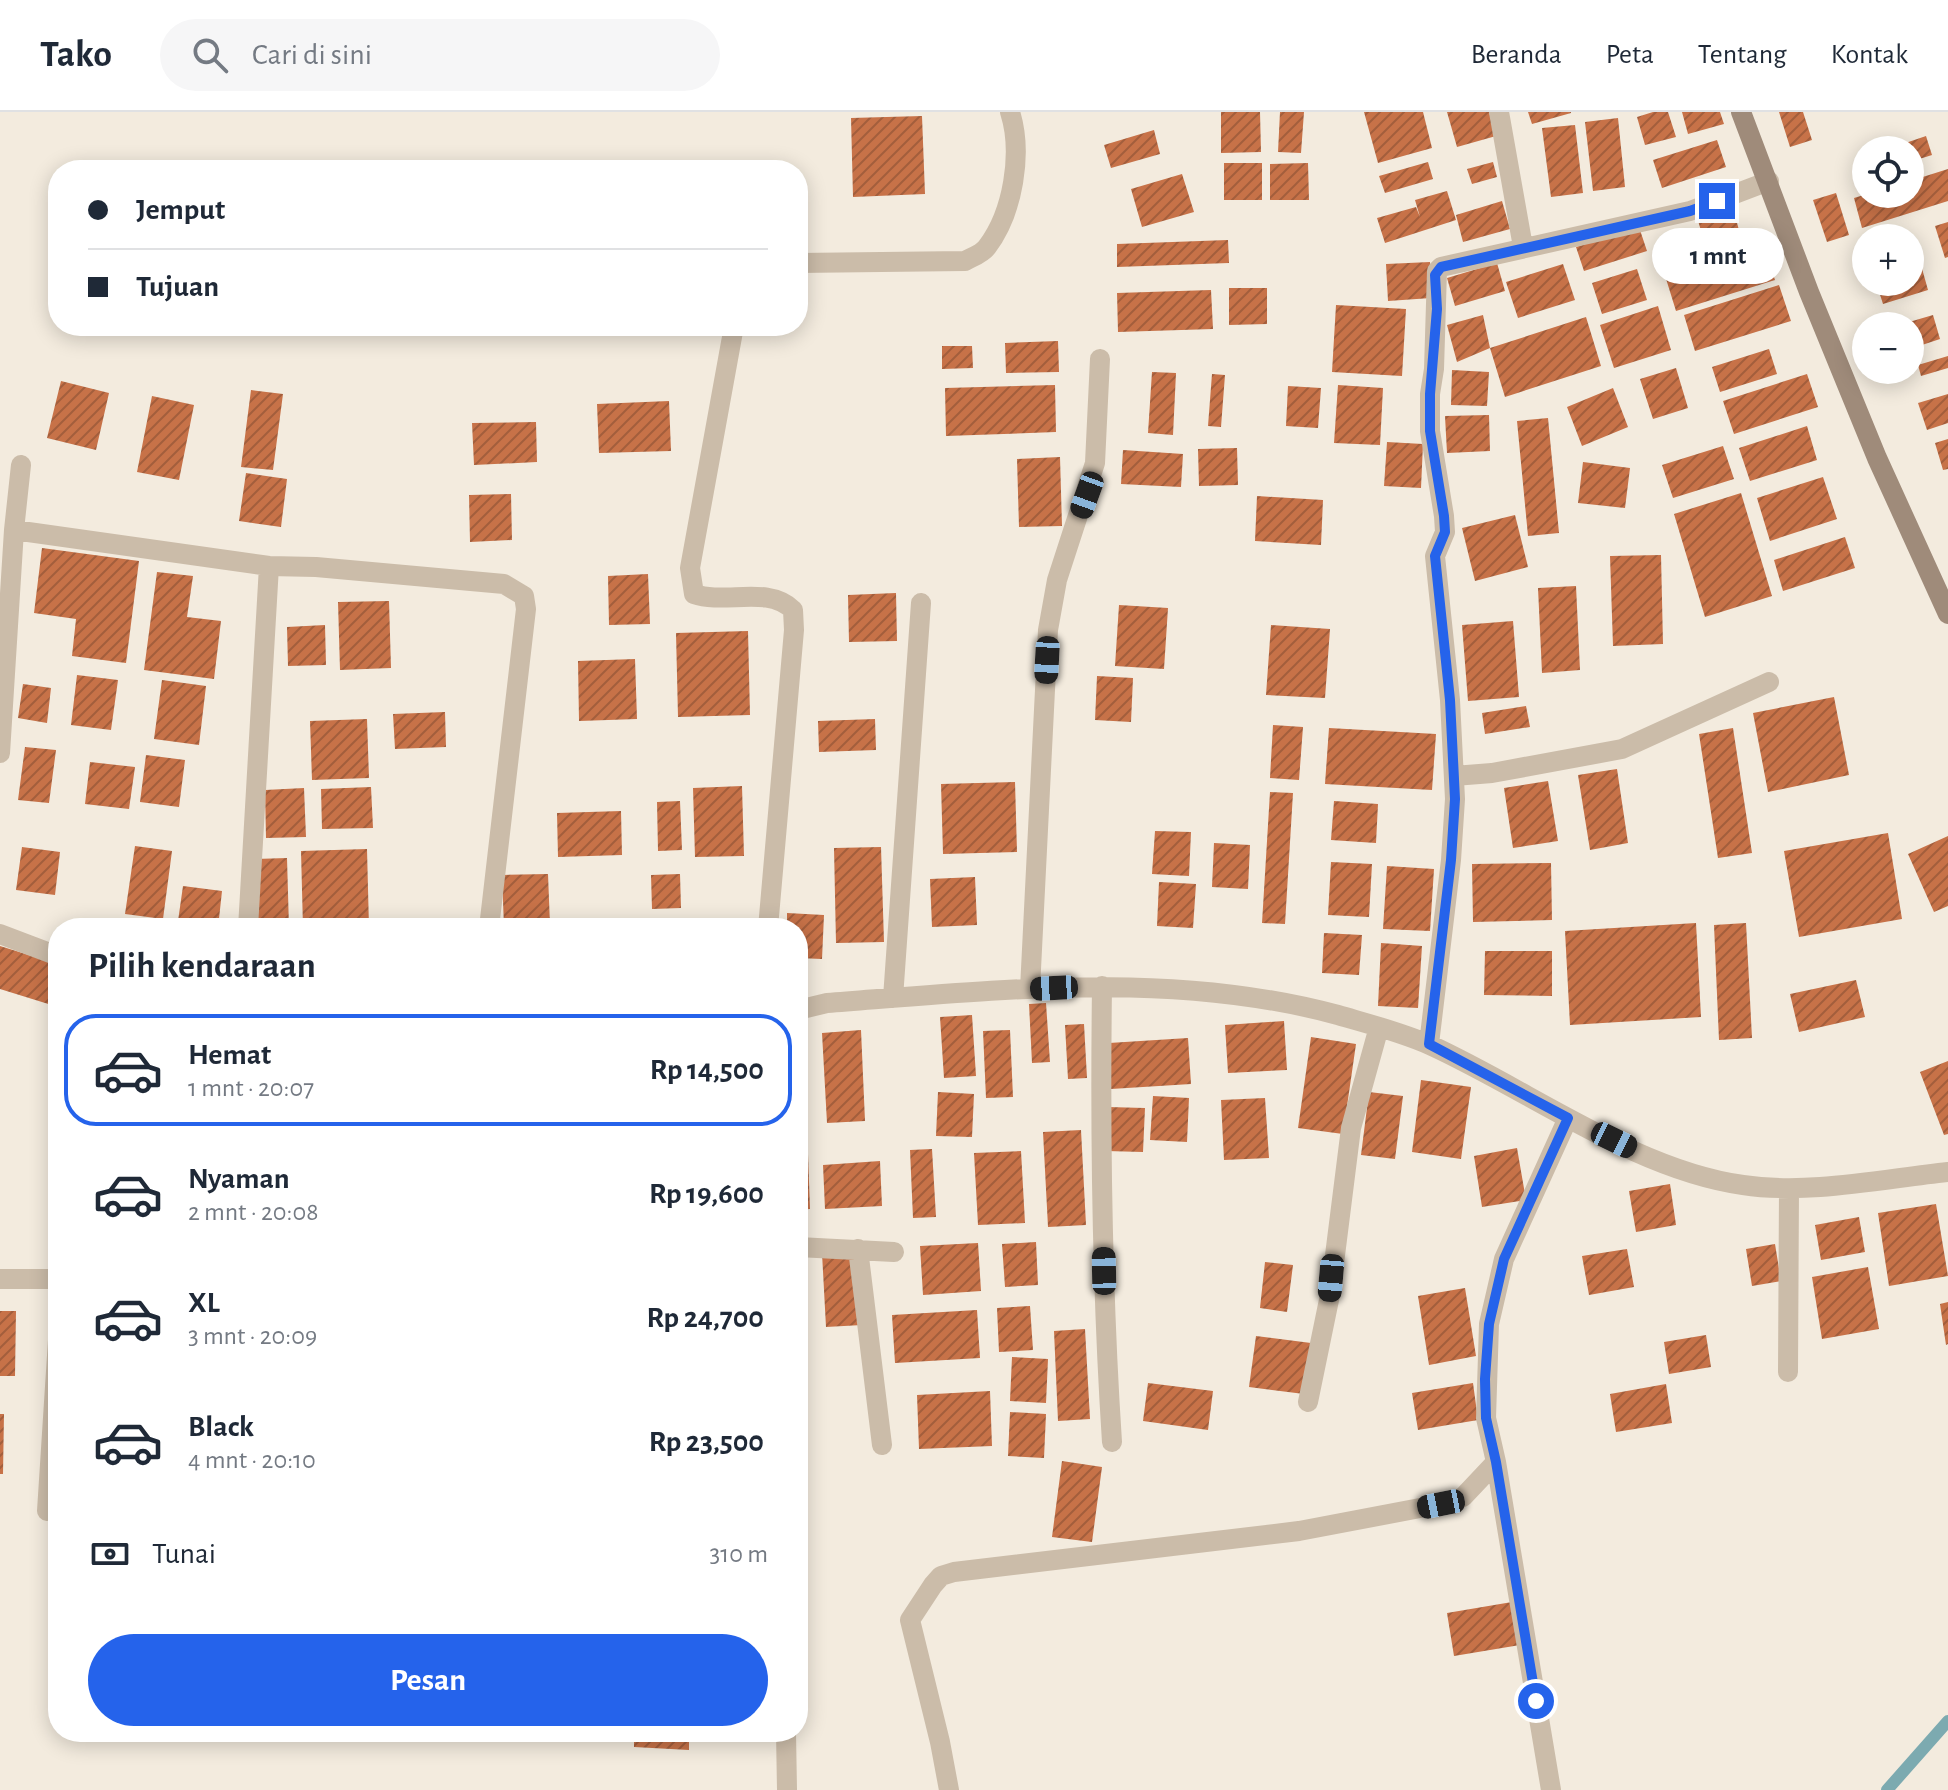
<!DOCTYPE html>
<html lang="id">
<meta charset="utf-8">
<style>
:root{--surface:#fff;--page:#f6f6f7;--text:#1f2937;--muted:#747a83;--line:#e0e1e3;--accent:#2563eb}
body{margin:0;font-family:"Alegreya Sans",sans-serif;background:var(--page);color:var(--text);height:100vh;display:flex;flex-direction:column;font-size:30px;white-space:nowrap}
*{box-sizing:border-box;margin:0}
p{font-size:26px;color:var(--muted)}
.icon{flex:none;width:44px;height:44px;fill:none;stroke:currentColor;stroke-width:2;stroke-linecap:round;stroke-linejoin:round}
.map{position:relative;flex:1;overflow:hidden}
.details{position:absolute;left:48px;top:806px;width:760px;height:824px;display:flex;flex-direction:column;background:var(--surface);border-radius:32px;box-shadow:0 4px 20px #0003}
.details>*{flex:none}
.guide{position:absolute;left:48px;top:48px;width:760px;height:176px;border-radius:32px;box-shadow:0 4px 20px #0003;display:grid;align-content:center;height:176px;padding:0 40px;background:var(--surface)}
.tools{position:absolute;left:1852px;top:24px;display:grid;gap:16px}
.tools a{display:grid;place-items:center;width:72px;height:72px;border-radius:50%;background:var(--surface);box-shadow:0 4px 20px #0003;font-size:40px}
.end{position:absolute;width:36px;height:36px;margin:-18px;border:10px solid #2563eb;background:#fff;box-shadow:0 0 0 4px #fff}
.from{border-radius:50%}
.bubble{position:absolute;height:56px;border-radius:28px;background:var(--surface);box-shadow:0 4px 20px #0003;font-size:26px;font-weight:600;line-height:56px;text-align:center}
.car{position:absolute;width:24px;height:48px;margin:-24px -12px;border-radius:10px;box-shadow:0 0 6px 2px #0007;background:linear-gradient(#222 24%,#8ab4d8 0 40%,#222 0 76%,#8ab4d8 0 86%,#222 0)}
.guide b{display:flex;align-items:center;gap:28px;height:76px;font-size:30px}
.guide b+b{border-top:2px solid var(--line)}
.guide i{width:20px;height:20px;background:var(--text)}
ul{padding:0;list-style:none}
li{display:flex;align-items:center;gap:24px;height:112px;margin:0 16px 12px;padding:0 24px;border:4px solid transparent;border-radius:32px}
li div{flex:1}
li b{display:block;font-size:30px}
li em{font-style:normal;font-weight:600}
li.selected{border-color:var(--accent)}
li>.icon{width:72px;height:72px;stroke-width:1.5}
h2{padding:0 40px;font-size:36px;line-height:96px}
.pay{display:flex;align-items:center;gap:20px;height:88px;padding:0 40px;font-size:30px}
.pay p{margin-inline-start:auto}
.action{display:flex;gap:16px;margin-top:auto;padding:16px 40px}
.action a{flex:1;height:92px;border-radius:48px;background:var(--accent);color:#fff;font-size:32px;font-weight:600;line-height:92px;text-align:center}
header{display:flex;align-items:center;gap:48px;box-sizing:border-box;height:112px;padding:0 40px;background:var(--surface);border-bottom:2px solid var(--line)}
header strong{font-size:38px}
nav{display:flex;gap:44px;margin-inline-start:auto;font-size:28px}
.search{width:560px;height:72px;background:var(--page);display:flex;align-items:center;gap:20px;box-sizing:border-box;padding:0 28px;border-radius:44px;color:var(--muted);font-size:30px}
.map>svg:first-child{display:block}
</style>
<header>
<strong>Tako</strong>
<div class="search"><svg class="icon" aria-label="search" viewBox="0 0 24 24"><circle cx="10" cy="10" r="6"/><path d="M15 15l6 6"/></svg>Cari di sini</div>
<nav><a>Beranda</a><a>Peta</a><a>Tentang</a><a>Kontak</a></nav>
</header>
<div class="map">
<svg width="1948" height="1678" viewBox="0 0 1948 1678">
<defs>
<pattern id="building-hatch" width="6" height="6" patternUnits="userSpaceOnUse" patternTransform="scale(2)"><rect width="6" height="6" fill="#c77248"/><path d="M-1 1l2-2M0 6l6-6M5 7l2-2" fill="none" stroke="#a35e3c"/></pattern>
</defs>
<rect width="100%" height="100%" fill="#f3ebde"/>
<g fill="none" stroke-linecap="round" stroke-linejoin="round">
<path stroke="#7caab0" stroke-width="12" d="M 1887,1678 L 1948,1609"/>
</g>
<path fill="url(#building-hatch)" d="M 1221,0 L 1260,0 L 1261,40 L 1221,41 Z
M 1280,0 L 1304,0 L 1301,41 L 1278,40 Z
M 1364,0 L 1423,0 L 1432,36 L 1378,51 Z
M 1447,0 L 1489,0 L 1496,24 L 1457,35 Z
M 1528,0 L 1571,0 L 1571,1 L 1532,12 Z
M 1653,0 L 1668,0 L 1676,25 L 1645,33 L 1637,5 Z
M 1682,0 L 1720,0 L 1724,12 L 1688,22 Z
M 1779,0 L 1803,0 L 1812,28 L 1790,35 Z
M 922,4 L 925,82 L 853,85 L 851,6 Z
M 1618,6 L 1625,75 L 1593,79 L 1585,10 Z
M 1575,13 L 1583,81 L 1551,85 L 1542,16 Z
M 1154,18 L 1160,42 L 1111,56 L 1104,33 Z
M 1926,24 L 1932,43 L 1910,50 L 1910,38 L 1885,38 Z
M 1717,28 L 1726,55 L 1662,76 L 1653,48 Z
M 1428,50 L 1433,67 L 1385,81 L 1379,64 Z
M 1493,50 L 1497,65 L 1472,72 L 1467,57 Z
M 1224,51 L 1262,51 L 1262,88 L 1224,88 Z
M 1308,51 L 1309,88 L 1270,88 L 1270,52 Z
M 1948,57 L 1948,89 L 1862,116 L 1854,86 L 1867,82 L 1910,82 L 1910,69 Z
M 1182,62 L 1194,100 L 1142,115 L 1131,77 Z
M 1447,79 L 1456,108 L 1385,131 L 1377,106 L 1416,95 L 1420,105 L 1415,88 Z
M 1836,81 L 1849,123 L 1827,130 L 1813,88 Z
M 1502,89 L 1510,117 L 1463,130 L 1456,103 Z
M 1732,92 L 1740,122 L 1705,132 L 1696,102 Z
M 1948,110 L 1948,145 L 1945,146 L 1935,114 Z
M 1639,115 L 1647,139 L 1584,159 L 1576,135 Z
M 1896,116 L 1898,126 L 1866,126 L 1866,125 Z
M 1761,126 L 1775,168 L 1676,199 L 1663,157 Z
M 1228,128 L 1229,151 L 1117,155 L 1117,132 Z
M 1430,150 L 1431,186 L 1388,189 L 1386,152 Z
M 1497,151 L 1505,179 L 1455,194 L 1447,166 Z
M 1563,152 L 1575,188 L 1518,206 L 1506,170 Z
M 1921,153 L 1928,178 L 1883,192 L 1876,170 L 1910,170 L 1910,156 Z
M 1637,157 L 1647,188 L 1602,202 L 1592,171 Z
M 1779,173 L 1791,209 L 1695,239 L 1684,203 Z
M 1229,176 L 1267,176 L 1267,212 L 1229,213 Z
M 1211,178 L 1213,217 L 1118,220 L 1117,181 Z
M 1336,193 L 1406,197 L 1402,264 L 1332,260 Z
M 1658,194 L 1671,238 L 1614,256 L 1600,213 Z
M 1483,203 L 1490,236 L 1457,250 L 1447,213 Z
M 1933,203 L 1940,227 L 1910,237 L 1910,214 L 1899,213 Z
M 1586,205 L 1601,254 L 1505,285 L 1490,236 Z
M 1058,229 L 1059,260 L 1006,261 L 1005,231 Z
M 942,234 L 972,234 L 973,256 L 942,257 Z
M 1769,237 L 1777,262 L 1720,280 L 1712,255 Z
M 1948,244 L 1948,256 L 1921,264 L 1918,253 Z
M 1676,256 L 1688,296 L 1653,307 L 1640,267 Z
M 1452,258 L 1489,260 L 1487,294 L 1451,293 Z
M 1152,260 L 1176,261 L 1173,323 L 1148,321 Z
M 1212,262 L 1225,263 L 1221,315 L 1208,314 Z
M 1807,262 L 1818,295 L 1734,322 L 1723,289 Z
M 61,269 L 109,281 L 96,338 L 47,326 Z
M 1055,273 L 1056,320 L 946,324 L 945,276 Z
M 1338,273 L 1383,276 L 1380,333 L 1334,331 Z
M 1288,274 L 1321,276 L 1318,316 L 1286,314 Z
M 1613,276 L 1628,315 L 1582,334 L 1567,295 Z
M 251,278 L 283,282 L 273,358 L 241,355 Z
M 1948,282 L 1948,311 L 1927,318 L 1918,291 Z
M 152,284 L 194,293 L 179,368 L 137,360 Z
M 669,289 L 671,339 L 599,341 L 597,292 Z
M 1489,303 L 1490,339 L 1447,341 L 1445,304 Z
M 1548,306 L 1559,421 L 1528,424 L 1517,309 Z
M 536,310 L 537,350 L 474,353 L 472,311 Z
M 1807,314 L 1817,348 L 1750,369 L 1739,336 Z
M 1948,327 L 1948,357 L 1943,358 L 1935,331 Z
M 1387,330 L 1423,332 L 1421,376 L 1384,374 Z
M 1723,334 L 1734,367 L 1673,386 L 1662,353 Z
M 1237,336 L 1238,373 L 1199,374 L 1198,337 Z
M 1123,338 L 1183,342 L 1181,375 L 1121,372 Z
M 1060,345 L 1062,414 L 1019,415 L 1017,347 Z
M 1583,350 L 1630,356 L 1625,396 L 1578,391 Z
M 246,361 L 287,367 L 281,415 L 239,409 Z
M 1823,365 L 1837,407 L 1770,429 L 1757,386 Z
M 1741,381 L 1772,484 L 1705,505 L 1674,402 Z
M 511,382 L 512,428 L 470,430 L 469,383 Z
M 1257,384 L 1323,388 L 1321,433 L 1255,429 Z
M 1515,403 L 1528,455 L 1475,469 L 1462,416 Z
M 1845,425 L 1855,456 L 1783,479 L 1774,448 Z
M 42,436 L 139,449 L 126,551 L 72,544 L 76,507 L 34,501 Z
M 1661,443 L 1663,532 L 1613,534 L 1610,444 Z
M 157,460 L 193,464 L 187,505 L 221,509 L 214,567 L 144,558 Z
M 648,462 L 650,512 L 609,513 L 608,464 Z
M 1576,474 L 1580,558 L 1542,561 L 1538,476 Z
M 896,481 L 897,529 L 849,530 L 848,483 Z
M 389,489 L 391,556 L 340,558 L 338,490 Z
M 1119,493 L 1168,496 L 1164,557 L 1115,554 Z
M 1513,509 L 1519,585 L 1468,589 L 1462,513 Z
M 325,513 L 326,553 L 288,554 L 287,515 Z
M 1271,513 L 1330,517 L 1325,586 L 1266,583 Z
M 748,519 L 750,603 L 678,605 L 676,521 Z
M 635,547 L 637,607 L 579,609 L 578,549 Z
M 77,563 L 118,568 L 111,618 L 71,613 Z
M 1097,564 L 1133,566 L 1131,610 L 1095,608 Z
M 162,568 L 206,574 L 199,633 L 154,627 Z
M 23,572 L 51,576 L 47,611 L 18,606 Z
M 1834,585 L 1849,663 L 1768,680 L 1753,601 Z
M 1526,594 L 1530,615 L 1485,622 L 1482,601 Z
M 445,600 L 446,635 L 395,637 L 393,602 Z
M 367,607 L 369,666 L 312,668 L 310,609 Z
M 875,607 L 876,638 L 819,640 L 818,609 Z
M 1273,613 L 1303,615 L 1299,668 L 1270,666 Z
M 1329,616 L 1436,622 L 1432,678 L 1325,672 Z
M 1733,616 L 1752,741 L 1718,746 L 1699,622 Z
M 25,635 L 56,638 L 49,691 L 18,688 Z
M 146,643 L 185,648 L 179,695 L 140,690 Z
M 90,650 L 135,655 L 129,697 L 85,692 Z
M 1617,657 L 1628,731 L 1590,738 L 1578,663 Z
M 1548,669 L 1558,729 L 1513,736 L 1504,676 Z
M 1015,670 L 1017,740 L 943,742 L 941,672 Z
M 742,674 L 744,744 L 695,745 L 693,676 Z
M 371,675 L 373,716 L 322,717 L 321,677 Z
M 304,676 L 306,725 L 266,726 L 265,678 Z
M 1270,680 L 1293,681 L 1285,812 L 1262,811 Z
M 680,689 L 682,738 L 658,739 L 657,690 Z
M 1334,689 L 1378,692 L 1376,731 L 1331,728 Z
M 621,699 L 622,743 L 558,745 L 557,701 Z
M 1155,719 L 1191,720 L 1189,764 L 1152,762 Z
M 1888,721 L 1902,807 L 1799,825 L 1784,739 Z
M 1948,724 L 1948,794 L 1934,800 L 1908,742 Z
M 1214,731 L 1250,733 L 1248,777 L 1212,775 Z
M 135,734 L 172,739 L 163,807 L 125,802 Z
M 22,735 L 60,740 L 55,783 L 16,778 Z
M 881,735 L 884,830 L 836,831 L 834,736 Z
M 367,737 L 369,816 L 303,816 L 301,739 Z
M 287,746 L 289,816 L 257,816 L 255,747 Z
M 1331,750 L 1372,752 L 1369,805 L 1328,803 Z
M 1551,751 L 1552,808 L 1473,810 L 1472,752 Z
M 1387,754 L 1434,757 L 1430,819 L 1383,817 Z
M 548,762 L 550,813 L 504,815 L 502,763 Z
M 680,762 L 681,796 L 652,797 L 651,763 Z
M 975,765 L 977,813 L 932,815 L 930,767 Z
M 1159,770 L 1196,772 L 1193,816 L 1157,814 Z
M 183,774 L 222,779 L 218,816 L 177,816 Z
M 787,801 L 824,803 L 822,847 L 798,846 L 798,816 L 787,816 Z
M 633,806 L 633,816 L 591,816 L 591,807 Z
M 724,806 L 761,807 L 760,816 L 724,816 Z
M 1696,811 L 1701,905 L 1570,913 L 1565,819 Z
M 1746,811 L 1752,926 L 1719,928 L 1714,813 Z
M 1324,821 L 1362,823 L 1359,863 L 1322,861 Z
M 1381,831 L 1422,834 L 1418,896 L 1378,894 Z
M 0,834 L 58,852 L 58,895 L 0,877 Z
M 1485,839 L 1552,839 L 1552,884 L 1484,883 Z
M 1856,868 L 1865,905 L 1799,920 L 1790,882 Z
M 1046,891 L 1050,950 L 1032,951 L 1029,892 Z
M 972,903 L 976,964 L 944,966 L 940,905 Z
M 1284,909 L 1287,958 L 1228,961 L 1225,913 Z
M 1084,912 L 1087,966 L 1068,967 L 1065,913 Z
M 861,918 L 865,1009 L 827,1011 L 822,921 Z
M 1010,918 L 1013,985 L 986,986 L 983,919 Z
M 1311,925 L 1356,932 L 1343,1022 L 1298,1016 Z
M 1188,926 L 1191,972 L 1111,977 L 1109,931 Z
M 1948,949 L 1948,1022 L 1944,1023 L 1920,960 Z
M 1421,968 L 1471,975 L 1461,1047 L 1412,1040 Z
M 938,980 L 974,982 L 972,1025 L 936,1024 Z
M 1369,980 L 1403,984 L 1395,1047 L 1361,1043 Z
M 1153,984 L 1189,986 L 1187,1030 L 1150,1028 Z
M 1265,986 L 1269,1046 L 1224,1048 L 1221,988 Z
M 1108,995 L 1145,996 L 1143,1040 L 1106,1039 Z
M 1081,1018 L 1086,1113 L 1048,1115 L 1043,1020 Z
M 1517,1036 L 1526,1088 L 1482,1095 L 1474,1044 Z
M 932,1037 L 936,1105 L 913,1106 L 910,1038 Z
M 1021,1039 L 1025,1111 L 978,1113 L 974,1041 Z
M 808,1042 L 810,1097 L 798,1098 L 798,1043 Z
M 880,1049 L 882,1094 L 825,1097 L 823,1053 Z
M 1670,1072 L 1676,1113 L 1636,1120 L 1629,1079 Z
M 1936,1092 L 1948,1164 L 1889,1174 L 1878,1101 Z
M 1859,1105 L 1865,1140 L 1821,1148 L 1815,1113 Z
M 1036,1130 L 1038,1173 L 1005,1175 L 1002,1132 Z
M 978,1131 L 981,1179 L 923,1183 L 920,1134 Z
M 1775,1132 L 1781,1169 L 1752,1174 L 1746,1137 Z
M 1627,1137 L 1634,1175 L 1589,1183 L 1582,1144 Z
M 858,1139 L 862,1213 L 826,1215 L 822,1141 Z
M 1265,1150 L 1293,1153 L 1287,1200 L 1260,1196 Z
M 1868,1155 L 1879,1217 L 1822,1227 L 1812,1165 Z
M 1465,1176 L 1476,1244 L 1429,1253 L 1418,1184 Z
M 1948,1190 L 1948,1232 L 1946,1233 L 1940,1192 Z
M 1030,1194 L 1033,1238 L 999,1240 L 997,1196 Z
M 977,1198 L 980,1246 L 895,1251 L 892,1203 Z
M 0,1199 L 16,1199 L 15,1264 L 0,1264 Z
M 1085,1217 L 1090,1307 L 1058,1309 L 1054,1219 Z
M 1706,1223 L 1711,1255 L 1669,1262 L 1664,1230 Z
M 1256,1224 L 1311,1231 L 1304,1282 L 1249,1275 Z
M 1012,1245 L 1048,1247 L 1046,1291 L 1010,1289 Z
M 1148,1271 L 1213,1279 L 1208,1318 L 1143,1309 Z
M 1473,1271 L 1478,1308 L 1418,1318 L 1412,1281 Z
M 1666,1272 L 1672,1311 L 1616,1320 L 1610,1282 Z
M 990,1279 L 992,1334 L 919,1337 L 917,1283 Z
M 1010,1300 L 1046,1302 L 1044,1346 L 1008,1344 Z
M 0,1302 L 4,1302 L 3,1362 L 0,1362 Z
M 1062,1349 L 1102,1355 L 1092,1430 L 1052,1425 Z
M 1512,1490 L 1520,1533 L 1454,1544 L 1447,1501 Z
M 634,1620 L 689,1620 L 689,1638 L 634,1635 Z"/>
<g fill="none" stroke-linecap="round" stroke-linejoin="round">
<path stroke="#cbbca9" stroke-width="20" d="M 1499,0 L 1523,135
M 798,151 L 965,149 C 972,145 982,142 987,135 C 1013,101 1023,41 1010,0
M 734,214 L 690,456 L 694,482 C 725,493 768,473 793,498 L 794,518 L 768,816
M 14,418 L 269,454 L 316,455 L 504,472 L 524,484 L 526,497 L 489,816
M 0,641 L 14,418 L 21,353
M 1454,664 L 1492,661 L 1622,637 L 1769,570
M 248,816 L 269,454
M 0,822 L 58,844
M 1102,874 C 1100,1026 1102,1178 1112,1330
M 1030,877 L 1048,518 L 1057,468 L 1095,351 L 1100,247
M 893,886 L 921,491
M 798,898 L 827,891 C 997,878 1172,858 1338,903 C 1369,912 1401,920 1430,933 C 1529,978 1635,1058 1743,1073 C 1809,1083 1882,1067 1948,1060
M 1429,932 L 1451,748 L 1455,687 L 1450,588 L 1435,444 L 1445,420 L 1444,404 L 1430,319 L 1430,282 L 1434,257 L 1437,159 L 1441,155 L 1690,99 L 1769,69
M 798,1135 L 894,1140
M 858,1137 L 882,1333
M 0,1167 L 58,1167
M 1788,1260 L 1789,1077
M 1308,1290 L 1330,1183 L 1351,1016 L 1379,915
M 47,1399 L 58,1228
M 786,1620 L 787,1678
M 949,1678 L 940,1630 L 910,1508 L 933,1473 L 941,1464 L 954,1460 L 1299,1419 L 1441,1392 L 1463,1385 L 1496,1350
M 1551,1678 L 1496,1350 L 1486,1306 L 1489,1212 L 1504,1147 L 1568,1006"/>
<path stroke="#9f8b7a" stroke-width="20" d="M 1741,0 L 1809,180 L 1877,346 L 1948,502"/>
</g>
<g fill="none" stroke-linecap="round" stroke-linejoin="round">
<path stroke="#2563eb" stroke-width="10" d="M 1536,1589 L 1496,1350 L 1486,1306 L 1485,1267 L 1489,1212 L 1504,1147 L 1568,1006 L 1429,932 L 1451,748 L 1455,687 L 1450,588 L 1435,444 L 1445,420 L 1444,404 L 1430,319 L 1430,282 L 1437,197 L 1435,163 L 1441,155 L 1690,99 L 1717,89"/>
</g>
</svg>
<div class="tools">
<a><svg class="icon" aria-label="locate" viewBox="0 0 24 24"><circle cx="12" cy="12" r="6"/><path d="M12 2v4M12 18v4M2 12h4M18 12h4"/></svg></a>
<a>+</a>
<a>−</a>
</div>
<i class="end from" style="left:1536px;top:1589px"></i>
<i class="end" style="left:1717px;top:89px"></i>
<div class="bubble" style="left:1652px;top:116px;width:132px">1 mnt</div>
<i class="car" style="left:1087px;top:383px;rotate:200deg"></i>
<i class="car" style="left:1047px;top:548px;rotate:183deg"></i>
<i class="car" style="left:1054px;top:876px;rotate:267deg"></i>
<i class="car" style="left:1614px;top:1028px;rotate:116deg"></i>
<i class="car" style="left:1104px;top:1159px;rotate:359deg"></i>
<i class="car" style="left:1331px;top:1166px;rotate:185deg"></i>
<i class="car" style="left:1441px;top:1392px;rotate:259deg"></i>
<div class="guide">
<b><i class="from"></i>Jemput</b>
<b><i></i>Tujuan</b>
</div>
<section class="details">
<h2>Pilih kendaraan</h2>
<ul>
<li class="selected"><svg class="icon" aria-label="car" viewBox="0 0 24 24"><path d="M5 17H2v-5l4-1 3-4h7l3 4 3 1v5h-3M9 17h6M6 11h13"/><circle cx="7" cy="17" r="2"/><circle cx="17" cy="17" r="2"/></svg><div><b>Hemat</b><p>1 mnt · 20:07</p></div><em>Rp 14,500</em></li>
<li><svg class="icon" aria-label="car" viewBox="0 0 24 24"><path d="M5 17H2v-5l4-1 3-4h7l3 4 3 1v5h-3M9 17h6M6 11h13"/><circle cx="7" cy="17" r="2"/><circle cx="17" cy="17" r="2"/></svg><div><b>Nyaman</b><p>2 mnt · 20:08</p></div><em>Rp 19,600</em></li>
<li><svg class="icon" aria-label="car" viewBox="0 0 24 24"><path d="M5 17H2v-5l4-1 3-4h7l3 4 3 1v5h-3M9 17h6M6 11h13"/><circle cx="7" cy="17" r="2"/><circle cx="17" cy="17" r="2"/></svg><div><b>XL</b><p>3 mnt · 20:09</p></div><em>Rp 24,700</em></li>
<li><svg class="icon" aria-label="car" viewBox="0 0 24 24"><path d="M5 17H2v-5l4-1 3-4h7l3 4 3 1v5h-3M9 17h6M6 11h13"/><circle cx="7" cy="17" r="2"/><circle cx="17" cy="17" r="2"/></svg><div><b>Black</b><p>4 mnt · 20:10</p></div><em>Rp 23,500</em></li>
</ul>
<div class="pay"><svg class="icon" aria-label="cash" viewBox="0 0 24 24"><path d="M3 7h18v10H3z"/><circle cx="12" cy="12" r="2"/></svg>Tunai<p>310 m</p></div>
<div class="action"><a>Pesan</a></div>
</section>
</div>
